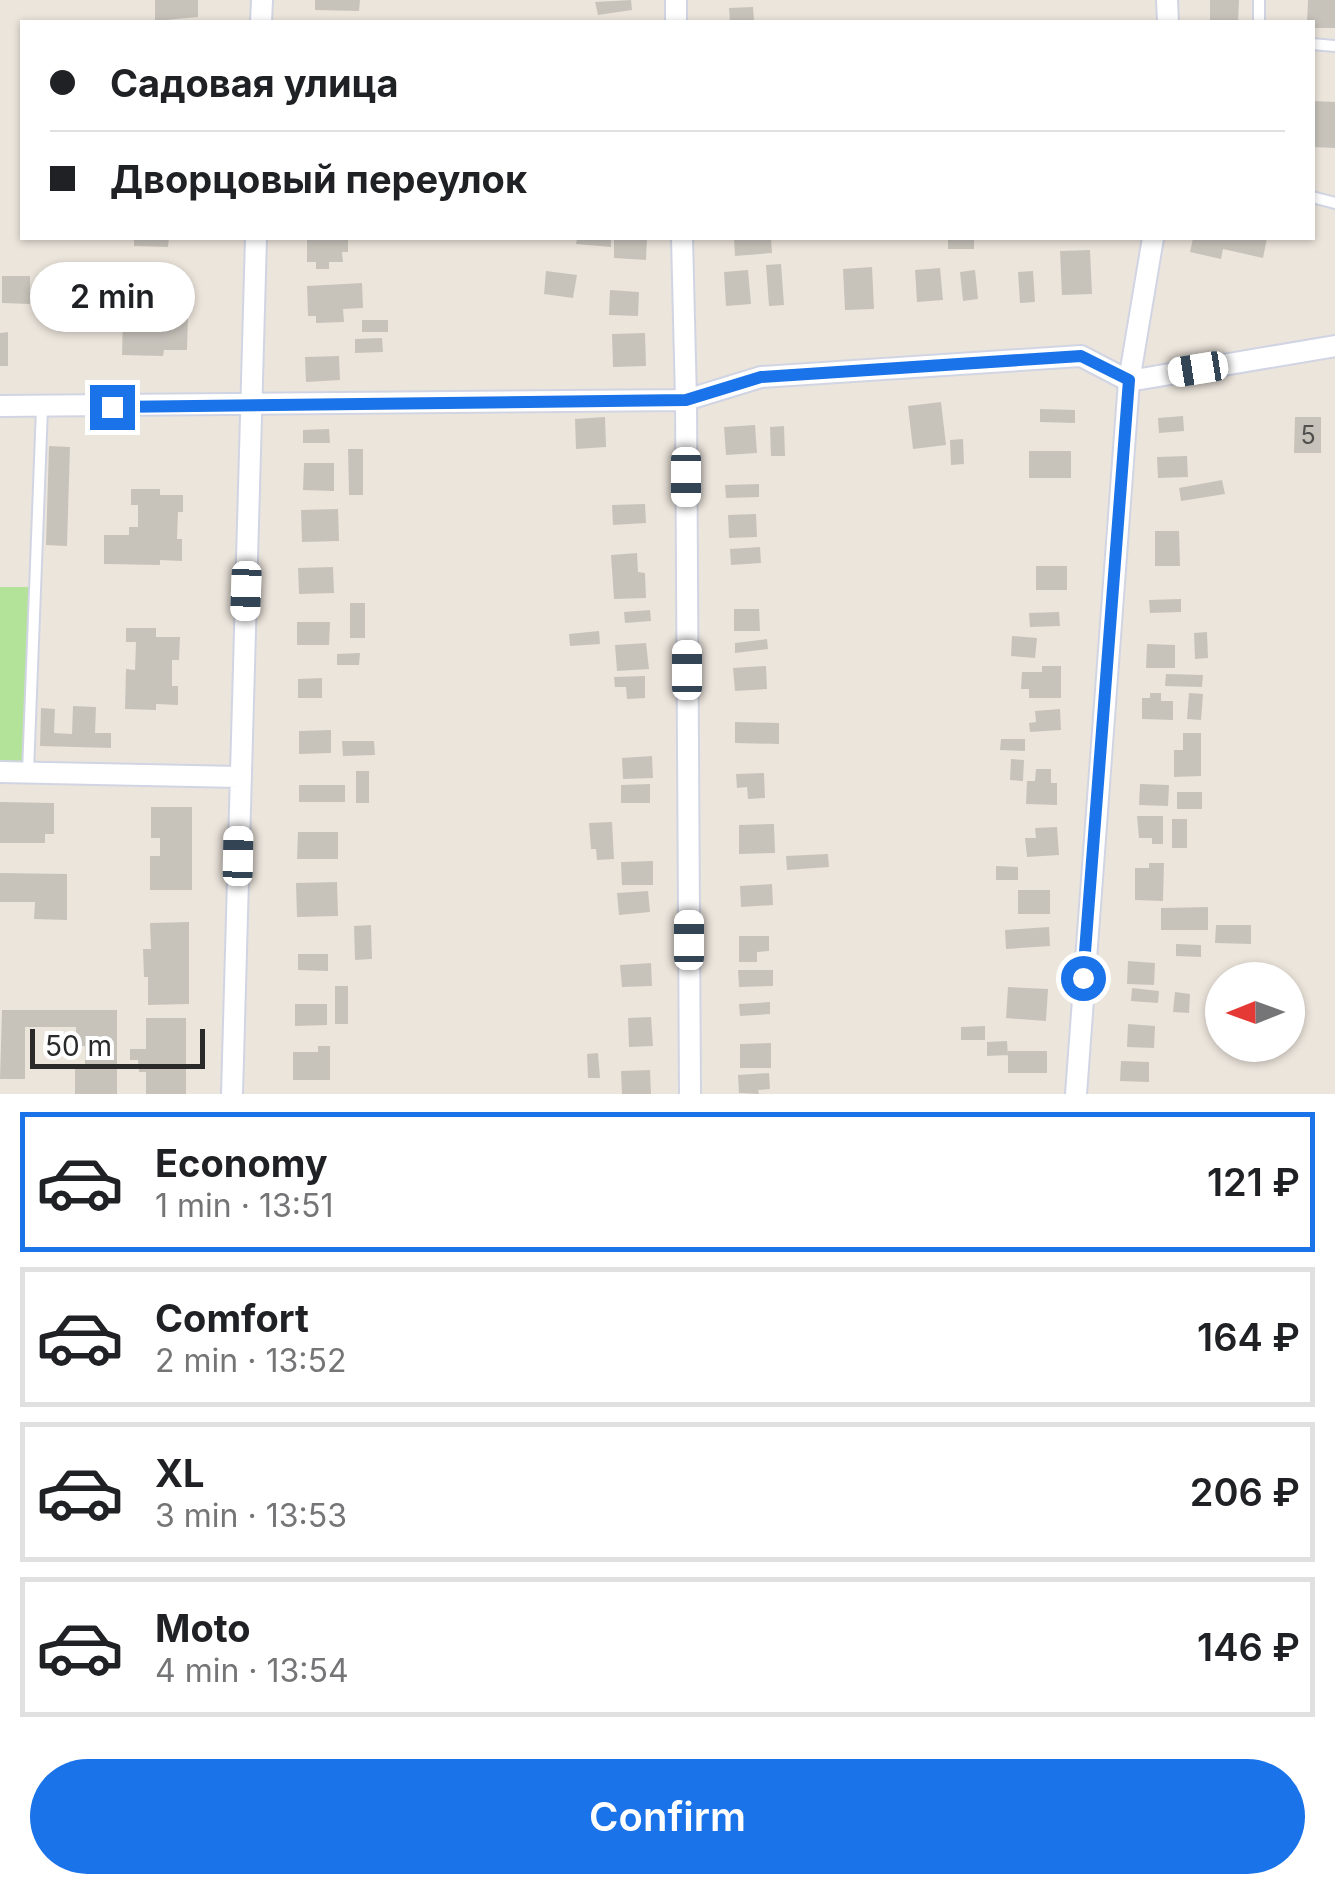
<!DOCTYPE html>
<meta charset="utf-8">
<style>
:root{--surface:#fff;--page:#f2f2f2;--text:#202124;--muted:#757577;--line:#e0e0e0;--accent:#1a73e8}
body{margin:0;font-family:Inter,sans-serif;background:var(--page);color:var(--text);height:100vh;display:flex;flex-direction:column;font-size:38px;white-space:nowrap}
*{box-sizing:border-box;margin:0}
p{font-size:32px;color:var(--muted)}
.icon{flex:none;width:55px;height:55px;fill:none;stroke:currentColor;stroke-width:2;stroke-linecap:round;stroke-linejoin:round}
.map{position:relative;height:1094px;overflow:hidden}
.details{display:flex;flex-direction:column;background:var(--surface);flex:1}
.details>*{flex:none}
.hud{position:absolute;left:20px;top:20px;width:1295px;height:220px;border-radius:0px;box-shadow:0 2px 8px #0004;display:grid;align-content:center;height:220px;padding:0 30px;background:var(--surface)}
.needle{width:65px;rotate:269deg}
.controls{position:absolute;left:1205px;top:962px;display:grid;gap:20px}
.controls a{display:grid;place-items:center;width:100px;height:100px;border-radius:50%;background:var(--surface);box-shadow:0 2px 8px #0004;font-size:50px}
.scale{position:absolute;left:30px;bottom:25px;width:175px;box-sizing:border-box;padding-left:10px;border:5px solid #2a2a2a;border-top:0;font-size:28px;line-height:35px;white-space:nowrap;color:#2a2a2a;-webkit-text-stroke:8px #fff;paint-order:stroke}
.end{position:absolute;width:45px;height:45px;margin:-22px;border:12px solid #1a73e8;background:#fff;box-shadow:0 0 0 5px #fff}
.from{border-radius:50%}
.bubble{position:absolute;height:70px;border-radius:35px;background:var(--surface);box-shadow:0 2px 8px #0004;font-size:32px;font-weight:600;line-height:70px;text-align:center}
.car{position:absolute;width:30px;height:60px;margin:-30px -15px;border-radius:12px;box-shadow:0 0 8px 2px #0007;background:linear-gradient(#fff 24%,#345 0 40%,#fff 0 76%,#345 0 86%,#fff 0)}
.hud b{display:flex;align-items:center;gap:35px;height:95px;font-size:38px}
.hud b+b{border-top:2px solid var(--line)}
.hud i{width:25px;height:25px;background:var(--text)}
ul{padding:18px 0 0;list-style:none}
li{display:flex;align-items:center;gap:30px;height:140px;margin:0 20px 15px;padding:0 10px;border:5px solid var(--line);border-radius:0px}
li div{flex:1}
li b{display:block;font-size:38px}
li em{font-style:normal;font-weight:600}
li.active{border-color:var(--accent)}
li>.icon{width:90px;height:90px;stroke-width:1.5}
.primary-button{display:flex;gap:20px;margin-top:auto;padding:20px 30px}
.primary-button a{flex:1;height:115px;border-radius:60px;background:var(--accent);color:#fff;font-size:40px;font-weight:600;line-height:115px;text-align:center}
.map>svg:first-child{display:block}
</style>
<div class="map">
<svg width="1335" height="1094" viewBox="0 0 1335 1094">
<rect width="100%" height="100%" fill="#ece5dc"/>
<path fill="#b3e399" d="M 0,587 L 35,587 L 28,773 L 0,772 Z"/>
<path fill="#c7c3bb" d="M 155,0 L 198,0 L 198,17 L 155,21 Z
M 315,0 L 360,0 L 359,11 L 315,10 Z
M 631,0 L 632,10 L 598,15 L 595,2 Z
M 1210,0 L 1239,0 L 1238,22 L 1210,22 Z
M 1308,0 L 1335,0 L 1335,28 L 1312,28 L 1312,22 L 1307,22 Z
M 753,7 L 754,21 L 730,22 L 729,8 Z
M 1312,101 L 1335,102 L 1335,148 L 1312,147 Z
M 134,238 L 169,238 L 168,247 L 134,246 Z
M 307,238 L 348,238 L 348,252 L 342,252 L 343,262 L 329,262 L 329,269 L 316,269 L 316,262 L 307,262 Z
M 577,238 L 611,238 L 611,247 L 576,244 Z
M 614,238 L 647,238 L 646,260 L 614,258 Z
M 734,238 L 771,238 L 772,253 L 735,256 Z
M 948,238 L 974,238 L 974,249 L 948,249 Z
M 1193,238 L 1267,238 L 1263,258 L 1223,249 L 1221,259 L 1190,252 Z
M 1090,250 L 1092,294 L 1062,295 L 1060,251 Z
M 781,264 L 784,305 L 769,306 L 766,265 Z
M 872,267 L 874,309 L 845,310 L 843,269 Z
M 940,268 L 943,300 L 917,302 L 915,270 Z
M 748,270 L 751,304 L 726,306 L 724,272 Z
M 975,270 L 978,299 L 963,301 L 960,272 Z
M 546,271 L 577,275 L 573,298 L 544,294 Z
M 1033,271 L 1035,302 L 1020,303 L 1018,272 Z
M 2,276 L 30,276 L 30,304 L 2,303 Z
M 145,280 L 189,280 L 187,350 L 164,350 L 163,356 L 122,355 L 123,316 L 144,317 Z
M 362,283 L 363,308 L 343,309 L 344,322 L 316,323 L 316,316 L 308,316 L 307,286 Z
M 610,290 L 639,292 L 638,316 L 609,315 Z
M 40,298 L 67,299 L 66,332 L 58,332 L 58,315 L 40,314 Z
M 75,303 L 102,304 L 102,322 L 74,321 Z
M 362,320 L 388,320 L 388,332 L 362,332 Z
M 8,332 L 8,366 L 0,366 L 0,333 Z
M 645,333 L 646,366 L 613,367 L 612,334 Z
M 382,338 L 383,352 L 355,353 L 355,339 Z
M 339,356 L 340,380 L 306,382 L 305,357 Z
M 941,402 L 946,445 L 913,449 L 908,406 Z
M 1040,409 L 1075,410 L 1075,423 L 1040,422 Z
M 1183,416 L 1184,431 L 1159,433 L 1158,418 Z
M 605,417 L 606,447 L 576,449 L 575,419 Z
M 1295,417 L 1321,417 L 1321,453 L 1294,453 Z
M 755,425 L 757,453 L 726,455 L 724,427 Z
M 784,426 L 785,456 L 771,456 L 770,427 Z
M 329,429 L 330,443 L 303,443 L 303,430 Z
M 963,439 L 964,464 L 951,465 L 950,440 Z
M 49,446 L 70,447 L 67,546 L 46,545 Z
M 348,449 L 363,449 L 363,495 L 349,495 Z
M 1029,451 L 1071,451 L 1071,478 L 1029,478 Z
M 1187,456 L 1188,477 L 1158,478 L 1157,457 Z
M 304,463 L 334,463 L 334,491 L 303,490 Z
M 1222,480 L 1225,494 L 1181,501 L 1179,488 Z
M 759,484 L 759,497 L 726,498 L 725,485 Z
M 131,489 L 160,489 L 160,495 L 183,495 L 183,512 L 178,512 L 177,539 L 182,539 L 182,561 L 160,560 L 160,565 L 104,564 L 104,535 L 129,535 L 129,527 L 138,527 L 138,505 L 131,505 Z
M 645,504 L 646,523 L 613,525 L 612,505 Z
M 338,509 L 339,541 L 302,542 L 301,510 Z
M 756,514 L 757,537 L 729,538 L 728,515 Z
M 1155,531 L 1179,531 L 1180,566 L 1155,566 Z
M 760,547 L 761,563 L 731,565 L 730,549 Z
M 637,553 L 638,572 L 645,573 L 646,598 L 614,599 L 611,555 Z
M 1036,566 L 1067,566 L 1067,590 L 1036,590 Z
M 333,567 L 334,593 L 299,594 L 298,568 Z
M 1181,599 L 1181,612 L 1150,613 L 1149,600 Z
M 350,603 L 365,603 L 365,638 L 350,638 Z
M 734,609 L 759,609 L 760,631 L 734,631 Z
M 650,610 L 651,621 L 625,623 L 624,612 Z
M 1059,612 L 1060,626 L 1030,627 L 1029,613 Z
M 297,622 L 330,622 L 329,645 L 297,645 Z
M 126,628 L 156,628 L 156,637 L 180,637 L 179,660 L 172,660 L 172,686 L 178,686 L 178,705 L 156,704 L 156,710 L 125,709 L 126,669 L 135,670 L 136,642 L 126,642 Z
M 599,631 L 600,644 L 570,646 L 569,634 Z
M 1207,632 L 1208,658 L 1195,659 L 1194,633 Z
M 1012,636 L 1037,638 L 1035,658 L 1011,656 Z
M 767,639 L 768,649 L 735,653 L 735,643 Z
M 646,643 L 649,669 L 617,671 L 615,645 Z
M 1147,644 L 1175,645 L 1175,668 L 1146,668 Z
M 360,653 L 359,665 L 337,665 L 337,654 Z
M 766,666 L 767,689 L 735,691 L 733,668 Z
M 1042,666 L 1061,666 L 1061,698 L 1029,698 L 1029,689 L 1021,689 L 1022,672 L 1042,672 Z
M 1166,674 L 1203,675 L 1202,687 L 1165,686 Z
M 645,676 L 645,698 L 627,699 L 626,687 L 615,687 L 614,677 Z
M 322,678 L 322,698 L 298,698 L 298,679 Z
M 1150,693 L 1161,693 L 1161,701 L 1173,701 L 1173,720 L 1142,719 L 1142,698 L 1150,698 Z
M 1189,693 L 1203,694 L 1201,720 L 1187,719 Z
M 73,706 L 96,707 L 95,733 L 111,733 L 111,748 L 40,746 L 41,708 L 55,709 L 54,733 L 72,734 Z
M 1060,709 L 1061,730 L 1030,732 L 1029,723 L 1036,722 L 1035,711 Z
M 735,722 L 779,723 L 779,744 L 735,743 Z
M 331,730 L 331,753 L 299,754 L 299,731 Z
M 1183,733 L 1201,733 L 1201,776 L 1174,777 L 1174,750 L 1183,750 Z
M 1001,739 L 1025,739 L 1025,751 L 1000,750 Z
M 342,741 L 374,741 L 375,755 L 343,756 Z
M 652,756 L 653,778 L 623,779 L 622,758 Z
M 1011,759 L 1024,760 L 1023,781 L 1010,780 Z
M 1036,769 L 1051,769 L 1051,783 L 1057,783 L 1057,805 L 1026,804 L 1027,781 L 1035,781 Z
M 356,771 L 369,771 L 369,803 L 356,803 Z
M 764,773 L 765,798 L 748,799 L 747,787 L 737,788 L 736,774 Z
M 650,784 L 650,803 L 621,803 L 621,785 Z
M 1140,784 L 1169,785 L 1168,806 L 1139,805 Z
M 299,785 L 345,785 L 345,802 L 299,802 Z
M 1177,792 L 1202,792 L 1202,809 L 1177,809 Z
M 0,802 L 54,803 L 54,834 L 45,834 L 45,843 L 0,843 Z
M 151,807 L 192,807 L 192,890 L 150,890 L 150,856 L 160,856 L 160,838 L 151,838 Z
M 1137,816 L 1163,816 L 1163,844 L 1152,844 L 1152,838 L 1139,838 Z
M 1172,819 L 1187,819 L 1187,848 L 1172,848 Z
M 612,822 L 614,859 L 597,860 L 596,849 L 591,849 L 589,823 Z
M 774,824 L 775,853 L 739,854 L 739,825 Z
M 1057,827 L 1059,855 L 1027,857 L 1025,838 L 1036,838 L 1035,828 Z
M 298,832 L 338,832 L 338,859 L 297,859 Z
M 828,854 L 829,867 L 787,870 L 786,856 Z
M 653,861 L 653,885 L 622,885 L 621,862 Z
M 1149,863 L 1164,863 L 1163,901 L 1135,900 L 1135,868 L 1149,868 Z
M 996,866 L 1018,867 L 1018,880 L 996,880 Z
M 0,873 L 67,874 L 67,920 L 34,919 L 35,902 L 0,902 Z
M 337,882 L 338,916 L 297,917 L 296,883 Z
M 772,884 L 773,905 L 741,907 L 740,886 Z
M 1018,890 L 1050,890 L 1050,914 L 1018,914 Z
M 648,891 L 650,912 L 619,915 L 617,893 Z
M 1208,907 L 1208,930 L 1161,930 L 1161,908 Z
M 189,922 L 189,1004 L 148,1005 L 148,977 L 144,977 L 143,949 L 151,949 L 150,923 Z
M 371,925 L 372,959 L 355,960 L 354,926 Z
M 1216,925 L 1251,925 L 1251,944 L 1215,943 Z
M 1049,927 L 1050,946 L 1006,949 L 1005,930 Z
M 739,936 L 769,936 L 769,951 L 757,952 L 757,962 L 739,962 Z
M 1176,944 L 1201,945 L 1201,957 L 1176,956 Z
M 298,954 L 328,954 L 328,971 L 298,970 Z
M 1128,961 L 1155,963 L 1154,985 L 1127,984 Z
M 651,963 L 652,986 L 622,987 L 620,965 Z
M 738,970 L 773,970 L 773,986 L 739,987 Z
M 335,986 L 348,986 L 348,1024 L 335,1024 Z
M 1008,987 L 1048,989 L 1046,1021 L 1006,1018 Z
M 1132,988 L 1159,991 L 1158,1003 L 1131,1001 Z
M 1175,992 L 1190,994 L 1189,1013 L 1173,1012 Z
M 770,1002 L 770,1014 L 740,1016 L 739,1004 Z
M 295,1004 L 327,1004 L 327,1025 L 295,1026 Z
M 2,1010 L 117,1010 L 117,1094 L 75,1094 L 75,1065 L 85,1065 L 85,1046 L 76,1046 L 76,1027 L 25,1027 L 25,1079 L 0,1079 Z
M 651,1017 L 653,1046 L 629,1047 L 628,1018 Z
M 146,1018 L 186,1018 L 186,1094 L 146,1094 L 146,1072 L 139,1072 L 138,1060 L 130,1060 L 130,1049 L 146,1049 Z
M 1128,1024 L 1155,1026 L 1154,1048 L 1127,1047 Z
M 985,1026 L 985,1040 L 961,1040 L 961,1027 Z
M 1007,1041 L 1008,1055 L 987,1056 L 987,1042 Z
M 771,1043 L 771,1068 L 740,1068 L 740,1044 Z
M 318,1046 L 330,1046 L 330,1080 L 293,1080 L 293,1052 L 318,1052 Z
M 1008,1051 L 1047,1051 L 1047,1073 L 1008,1073 Z
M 598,1053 L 600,1078 L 588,1078 L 587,1054 Z
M 1121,1061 L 1149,1062 L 1149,1082 L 1120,1081 Z
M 650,1070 L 651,1094 L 622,1094 L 621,1071 Z
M 769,1073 L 770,1089 L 758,1090 L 759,1094 L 739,1093 L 738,1075 Z"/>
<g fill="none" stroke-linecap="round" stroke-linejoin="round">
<g stroke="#d1d5e3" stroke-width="14">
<path id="lane" d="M 1259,22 L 1259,0
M 1312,44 L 1335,46
M 1312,197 L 1335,203
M 28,772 L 42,408"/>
</g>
<g stroke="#d1d5e3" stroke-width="24">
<path id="street" d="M 676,0 L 676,22
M 1167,0 L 1168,22
M 261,22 L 262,0
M 682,238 L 686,400 L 690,1094
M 0,406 L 686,400 L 761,377 L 1081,356 L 1129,381 L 1335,346
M 0,772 L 240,777
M 232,1094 L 256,238
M 1076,1094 L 1129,381 L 1153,238"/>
</g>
<use href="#lane" stroke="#fff" stroke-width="10"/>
<use href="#street" stroke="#fff" stroke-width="20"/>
</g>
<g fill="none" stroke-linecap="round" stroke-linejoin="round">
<path stroke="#1a73e8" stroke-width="12" d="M 112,407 L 686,400 L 761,377 L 1081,356 L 1129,380 L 1083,978"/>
</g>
<g text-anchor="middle" stroke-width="10" stroke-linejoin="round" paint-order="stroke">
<g font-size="25" fill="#51504e">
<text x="1308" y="444">5</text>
</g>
</g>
</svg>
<div class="controls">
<a><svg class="needle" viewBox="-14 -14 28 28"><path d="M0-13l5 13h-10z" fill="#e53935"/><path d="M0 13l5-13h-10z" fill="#757577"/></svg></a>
</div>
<div class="scale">50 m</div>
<i class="end from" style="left:1083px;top:978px"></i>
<i class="end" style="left:112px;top:407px"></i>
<div class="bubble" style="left:30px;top:262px;width:165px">2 min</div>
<i class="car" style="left:1198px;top:369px;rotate:261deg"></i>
<i class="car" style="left:686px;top:477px;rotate:180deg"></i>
<i class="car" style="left:246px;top:591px;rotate:182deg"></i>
<i class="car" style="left:687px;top:670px;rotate:0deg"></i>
<i class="car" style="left:238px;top:856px;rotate:1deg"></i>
<i class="car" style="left:689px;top:940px;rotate:0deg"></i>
<div class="hud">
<b><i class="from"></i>Садовая улица</b>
<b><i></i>Дворцовый переулок</b>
</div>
</div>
<section class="details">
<ul>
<li class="active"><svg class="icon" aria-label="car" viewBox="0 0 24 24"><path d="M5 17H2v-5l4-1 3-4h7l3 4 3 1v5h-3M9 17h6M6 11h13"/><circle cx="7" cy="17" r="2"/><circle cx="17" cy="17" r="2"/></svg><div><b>Economy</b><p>1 min · 13:51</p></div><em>121 ₽</em></li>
<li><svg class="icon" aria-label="car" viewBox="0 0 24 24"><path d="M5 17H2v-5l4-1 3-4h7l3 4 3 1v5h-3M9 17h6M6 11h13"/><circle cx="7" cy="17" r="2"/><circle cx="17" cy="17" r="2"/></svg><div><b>Comfort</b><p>2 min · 13:52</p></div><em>164 ₽</em></li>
<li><svg class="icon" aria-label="car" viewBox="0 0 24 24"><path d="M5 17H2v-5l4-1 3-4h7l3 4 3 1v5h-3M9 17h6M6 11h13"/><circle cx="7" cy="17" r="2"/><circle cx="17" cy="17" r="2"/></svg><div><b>XL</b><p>3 min · 13:53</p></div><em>206 ₽</em></li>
<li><svg class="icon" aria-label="car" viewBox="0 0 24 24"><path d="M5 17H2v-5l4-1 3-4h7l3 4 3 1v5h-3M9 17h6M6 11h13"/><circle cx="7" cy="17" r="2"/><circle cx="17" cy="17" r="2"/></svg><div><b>Moto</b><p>4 min · 13:54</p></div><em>146 ₽</em></li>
</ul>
<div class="primary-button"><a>Confirm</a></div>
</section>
